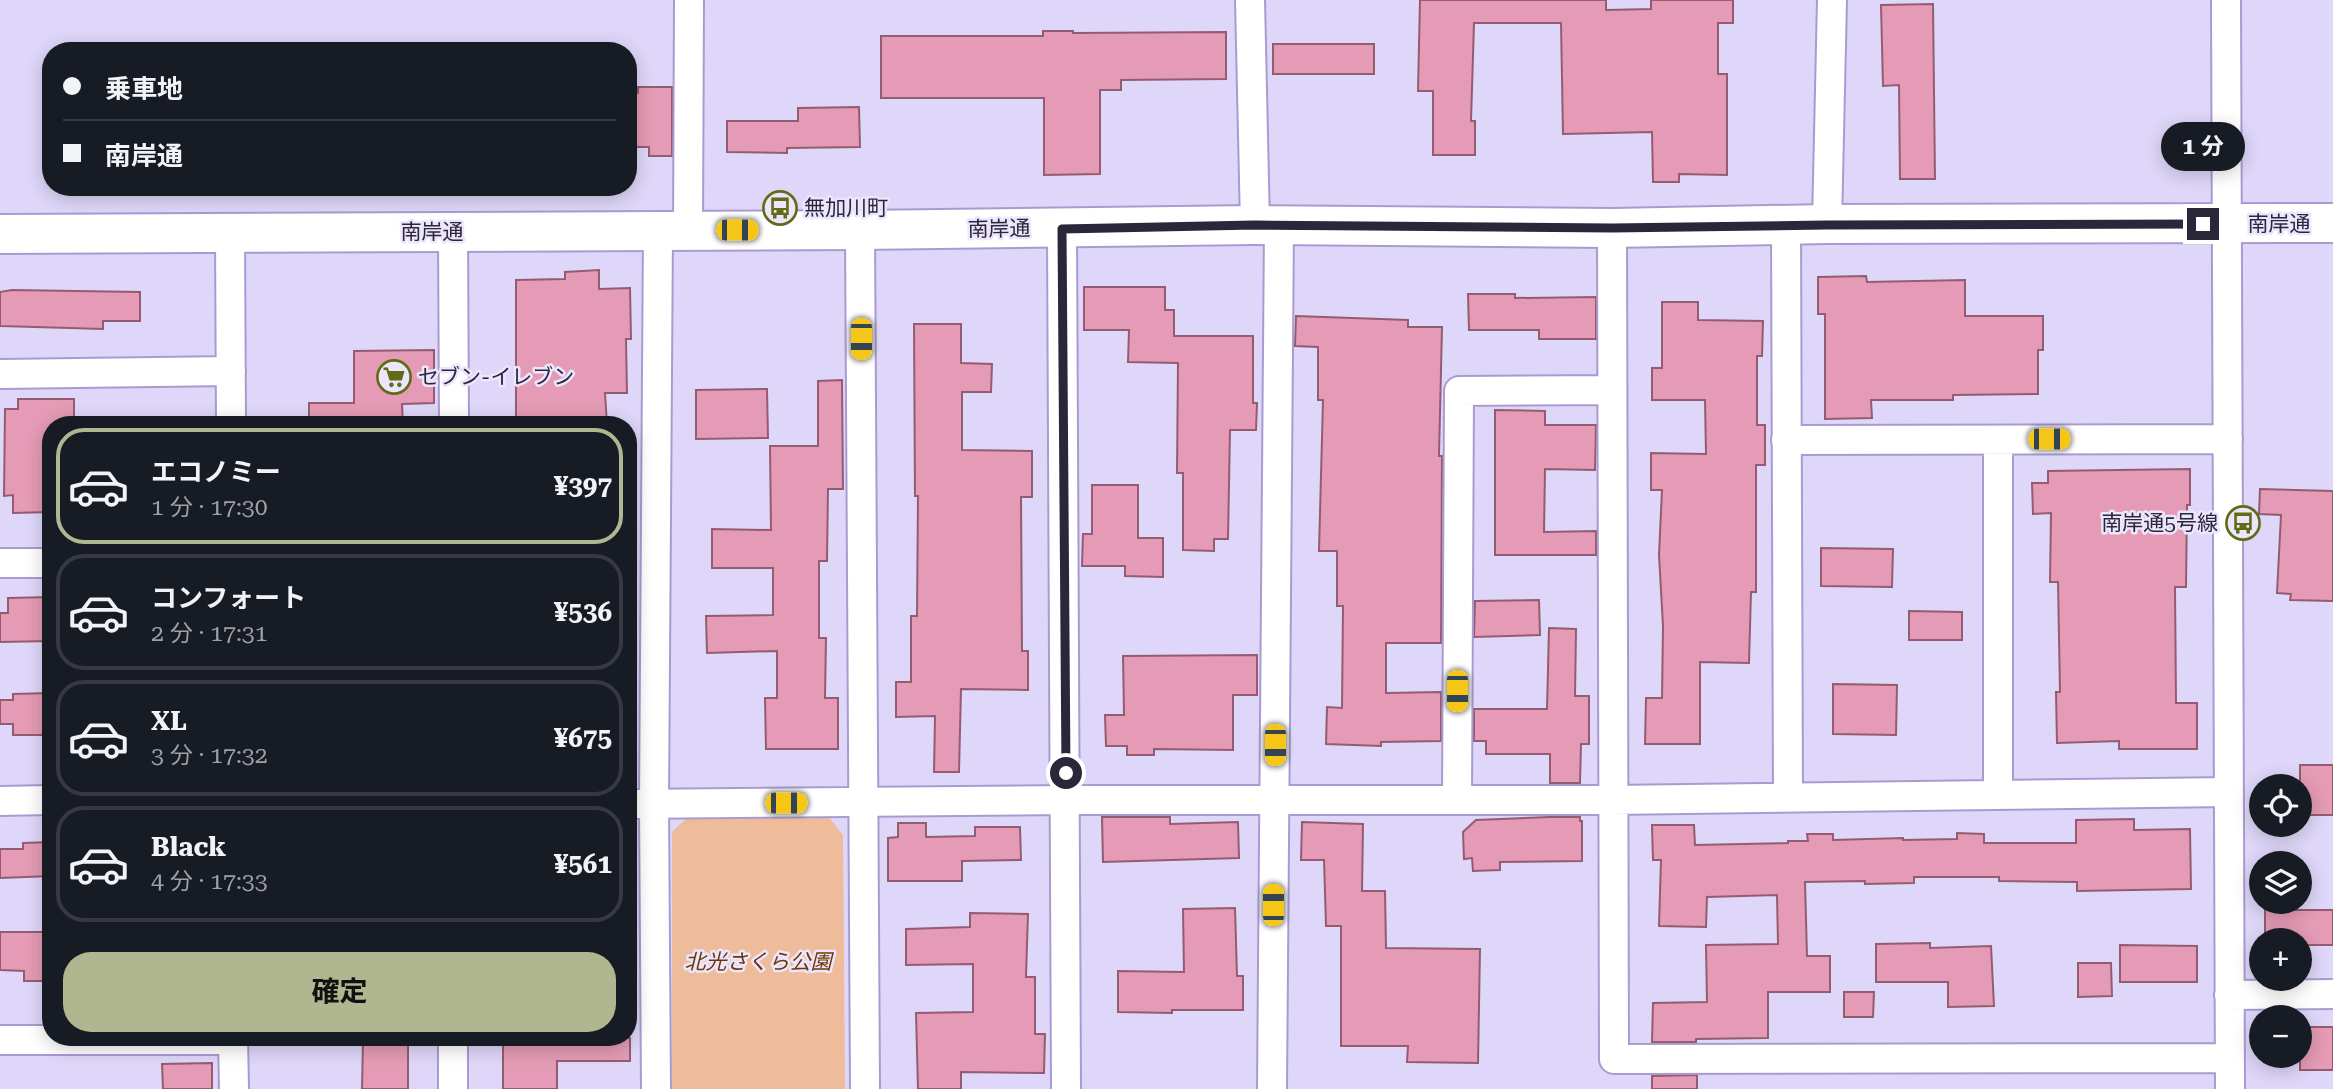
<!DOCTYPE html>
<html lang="ja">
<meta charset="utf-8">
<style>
:root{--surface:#171b24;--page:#20242c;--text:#f1f3f6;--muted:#9ea1a6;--line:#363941;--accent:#b0b690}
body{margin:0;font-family:"Roboto Serif","Noto Sans JP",serif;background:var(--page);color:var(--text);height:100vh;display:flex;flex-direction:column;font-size:26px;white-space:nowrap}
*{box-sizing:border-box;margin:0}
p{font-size:23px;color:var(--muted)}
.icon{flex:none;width:38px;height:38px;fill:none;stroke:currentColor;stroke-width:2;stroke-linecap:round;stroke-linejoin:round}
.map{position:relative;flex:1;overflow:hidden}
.details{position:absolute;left:42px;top:416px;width:595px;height:630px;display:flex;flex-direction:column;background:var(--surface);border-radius:28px;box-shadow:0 4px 18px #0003}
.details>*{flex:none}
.hud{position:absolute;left:42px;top:42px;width:595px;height:154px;border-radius:28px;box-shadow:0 4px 18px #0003;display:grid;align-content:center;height:154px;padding:0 21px;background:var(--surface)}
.tools{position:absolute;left:2249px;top:774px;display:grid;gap:14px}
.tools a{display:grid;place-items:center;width:63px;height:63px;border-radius:50%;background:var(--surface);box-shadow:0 4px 18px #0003;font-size:35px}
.end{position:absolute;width:32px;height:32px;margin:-16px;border:9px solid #2c263b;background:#fff;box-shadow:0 0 0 4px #fff}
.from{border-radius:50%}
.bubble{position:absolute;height:49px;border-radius:24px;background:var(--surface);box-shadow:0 4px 18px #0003;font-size:23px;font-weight:700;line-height:49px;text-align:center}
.car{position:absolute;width:21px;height:42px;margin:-21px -10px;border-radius:9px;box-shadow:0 0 5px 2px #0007;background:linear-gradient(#f5c518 24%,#345 0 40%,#f5c518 0 76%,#345 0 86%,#f5c518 0)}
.hud b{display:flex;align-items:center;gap:24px;height:66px;font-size:26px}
.hud b+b{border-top:2px solid var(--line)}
.hud i{width:18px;height:18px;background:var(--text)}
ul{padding:12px 0 0;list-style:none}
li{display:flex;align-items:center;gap:21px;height:116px;margin:0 14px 10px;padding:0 7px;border:4px solid var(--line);border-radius:28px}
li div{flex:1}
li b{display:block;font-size:26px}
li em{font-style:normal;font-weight:700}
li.current{border-color:var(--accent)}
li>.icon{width:63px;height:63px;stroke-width:1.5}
.cta{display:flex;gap:14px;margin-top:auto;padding:14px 21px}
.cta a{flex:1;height:80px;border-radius:28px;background:var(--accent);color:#111;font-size:28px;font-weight:700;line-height:80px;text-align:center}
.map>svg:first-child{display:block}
</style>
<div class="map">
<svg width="2333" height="1089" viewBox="0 0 2333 1089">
<rect width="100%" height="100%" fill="#dfd7f9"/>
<path fill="#eebc9a" d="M 688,817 L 829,817 L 843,835 L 845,1089 L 672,1089 L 672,832 Z"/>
<path fill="#e59bb5" stroke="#945c70" stroke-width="2" d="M 1420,0 L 1606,0 L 1606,10 L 1651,9 L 1651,0 L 1733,0 L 1733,23 L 1718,23 L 1718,74 L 1727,74 L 1727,175 L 1679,174 L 1679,182 L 1653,182 L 1652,132 L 1563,134 L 1561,23 L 1474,23 L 1471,121 L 1475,121 L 1475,155 L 1433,155 L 1433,91 L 1418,91 Z
M 1933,4 L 1935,179 L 1900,179 L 1899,85 L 1883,86 L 1881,5 Z
M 1043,31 L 1073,31 L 1073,33 L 1226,32 L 1226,79 L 1121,80 L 1121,90 L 1100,90 L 1100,174 L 1044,175 L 1044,98 L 881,98 L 881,36 L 1043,36 Z
M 1273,44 L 1374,44 L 1374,74 L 1273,74 Z
M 638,87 L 672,87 L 672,156 L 649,156 L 649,147 L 632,147 L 631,93 L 638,93 Z
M 859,107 L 860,147 L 787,148 L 787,153 L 727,152 L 727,121 L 798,121 L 798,108 Z
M 599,270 L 599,289 L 630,288 L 631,339 L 626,339 L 627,393 L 605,393 L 607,425 L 516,425 L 516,280 L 565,279 L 565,272 Z
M 1866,276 L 1867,282 L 1965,280 L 1965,316 L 2043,316 L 2043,350 L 2038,350 L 2038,394 L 1953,395 L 1953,400 L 1871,400 L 1872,418 L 1825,419 L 1825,314 L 1818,314 L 1818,277 Z
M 1084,287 L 1165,287 L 1165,310 L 1174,310 L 1174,336 L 1253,336 L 1253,403 L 1257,403 L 1256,430 L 1230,430 L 1228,539 L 1214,539 L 1214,551 L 1183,550 L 1183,473 L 1177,473 L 1178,363 L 1128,362 L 1129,330 L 1084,330 Z
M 12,290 L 140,292 L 140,321 L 103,321 L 103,329 L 0,326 L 0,292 Z
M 1468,294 L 1515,294 L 1515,298 L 1596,297 L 1596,339 L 1539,339 L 1539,330 L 1469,330 Z
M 1662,302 L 1698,302 L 1698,320 L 1763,321 L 1762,356 L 1757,356 L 1757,425 L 1765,425 L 1765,465 L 1756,465 L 1756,592 L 1751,592 L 1749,663 L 1700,662 L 1700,744 L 1645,744 L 1646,698 L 1662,698 L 1663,626 L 1659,555 L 1662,490 L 1651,490 L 1651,453 L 1706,454 L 1705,400 L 1652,400 L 1652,368 L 1662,368 Z
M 1296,316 L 1408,320 L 1408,327 L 1442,327 L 1439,456 L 1442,456 L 1441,643 L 1386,643 L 1386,693 L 1441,692 L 1441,741 L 1381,742 L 1381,746 L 1326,744 L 1327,707 L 1342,708 L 1343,606 L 1337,606 L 1337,551 L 1319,551 L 1323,400 L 1318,400 L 1318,347 L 1295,346 Z
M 914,324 L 961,324 L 961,363 L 992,364 L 991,392 L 962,392 L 962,450 L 1032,451 L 1032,497 L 1021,497 L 1022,651 L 1028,651 L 1028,690 L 961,689 L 959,772 L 934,772 L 935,716 L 896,717 L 896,682 L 911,682 L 911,616 L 917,616 L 918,496 L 915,496 Z
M 434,350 L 434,403 L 402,404 L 403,425 L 309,425 L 309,403 L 354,403 L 354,351 Z
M 842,380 L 843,489 L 828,489 L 827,561 L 819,561 L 819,638 L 826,638 L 825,698 L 838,698 L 838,749 L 766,749 L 765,698 L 777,698 L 777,651 L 707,653 L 706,616 L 773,615 L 773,568 L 712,568 L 712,529 L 771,530 L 770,446 L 818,446 L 818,381 Z
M 767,389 L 768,438 L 696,439 L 696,390 Z
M 18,399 L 74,399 L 74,425 L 51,425 L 51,512 L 13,513 L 13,495 L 4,496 L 5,409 L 18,409 Z
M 1495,410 L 1545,411 L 1545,425 L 1596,425 L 1595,470 L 1545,469 L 1544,532 L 1596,531 L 1596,555 L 1495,555 Z
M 2190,469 L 2190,505 L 2187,505 L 2186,587 L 2175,587 L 2176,703 L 2197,703 L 2197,749 L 2119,749 L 2119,741 L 2057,743 L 2056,692 L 2060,692 L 2058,582 L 2050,582 L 2051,513 L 2033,514 L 2032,483 L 2048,483 L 2048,471 Z
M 1092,485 L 1138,485 L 1138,538 L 1163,538 L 1163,577 L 1125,576 L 1125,566 L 1082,566 L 1083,534 L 1092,534 Z
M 2260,489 L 2333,491 L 2333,601 L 2290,600 L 2291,594 L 2277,593 L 2281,515 L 2259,514 Z
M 1821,548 L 1893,549 L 1892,587 L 1821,586 Z
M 51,597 L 51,641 L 0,642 L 0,613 L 8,613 L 8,598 Z
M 1539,600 L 1540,635 L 1474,637 L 1475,601 Z
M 1909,611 L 1962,612 L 1962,640 L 1909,640 Z
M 1549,628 L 1576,629 L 1575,696 L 1589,696 L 1589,744 L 1581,744 L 1580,783 L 1550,783 L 1550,754 L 1486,754 L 1486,741 L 1474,741 L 1474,709 L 1547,709 Z
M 1257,655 L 1257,695 L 1233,695 L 1233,750 L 1154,749 L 1154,755 L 1127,755 L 1127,746 L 1106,746 L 1105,715 L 1124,715 L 1123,656 Z
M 1833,684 L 1897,685 L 1896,735 L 1833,734 Z
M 51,693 L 51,735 L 13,735 L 13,724 L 0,724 L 0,700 L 13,700 L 13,694 Z
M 2300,765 L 2333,765 L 2333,815 L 2300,815 Z
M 1102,817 L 1170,817 L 1170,824 L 1238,822 L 1239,858 L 1103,862 Z
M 1549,817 L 1580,817 L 1580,821 L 1582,821 L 1582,861 L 1500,862 L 1500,870 L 1473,871 L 1472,858 L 1464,859 L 1463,832 L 1476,820 Z
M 2134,819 L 2134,830 L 2190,829 L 2191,889 L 2077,891 L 2077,882 L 1999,881 L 1999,877 L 1914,877 L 1914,883 L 1865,884 L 1865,881 L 1805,882 L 1807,956 L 1830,956 L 1830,992 L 1768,992 L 1768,1038 L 1696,1039 L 1696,1042 L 1652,1042 L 1653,1003 L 1707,1002 L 1706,945 L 1778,944 L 1777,895 L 1707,897 L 1706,927 L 1659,926 L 1661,860 L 1653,860 L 1652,825 L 1694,825 L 1695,845 L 1788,843 L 1788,841 L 1808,841 L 1807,834 L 1833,834 L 1833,840 L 1903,838 L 1903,840 L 1957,839 L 1957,833 L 1984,834 L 1984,843 L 2076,843 L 2076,820 Z
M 1302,822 L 1363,824 L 1362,891 L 1385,891 L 1386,948 L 1480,949 L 1478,1063 L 1407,1062 L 1408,1046 L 1341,1046 L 1341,926 L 1326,926 L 1324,860 L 1301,860 Z
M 898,823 L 926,823 L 926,837 L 975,836 L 975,827 L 1020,827 L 1021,860 L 962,861 L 962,881 L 888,881 L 888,838 L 898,837 Z
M 51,842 L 51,876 L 0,878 L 0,849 L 23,849 L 23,843 Z
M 1235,908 L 1237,976 L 1243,976 L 1243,1010 L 1172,1010 L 1172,1013 L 1118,1012 L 1118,971 L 1184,972 L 1183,909 Z
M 2265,910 L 2333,910 L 2333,945 L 2300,945 L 2300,940 L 2265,940 Z
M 970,913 L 1028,914 L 1026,977 L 1035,977 L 1035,1034 L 1045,1034 L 1044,1073 L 961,1072 L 961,1089 L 918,1089 L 916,1013 L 973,1012 L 973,964 L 906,965 L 906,929 L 970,927 Z
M 0,932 L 51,932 L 51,981 L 24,981 L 24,971 L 0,970 Z
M 1930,943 L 1930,948 L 1991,946 L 1994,1006 L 1948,1007 L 1948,982 L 1876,982 L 1876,944 Z
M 2120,945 L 2197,946 L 2197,982 L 2120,982 Z
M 2078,963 L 2111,963 L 2112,996 L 2078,997 Z
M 1844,992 L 1874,992 L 1873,1017 L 1844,1017 Z
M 2300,1027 L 2333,1027 L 2333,1070 L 2300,1070 Z
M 363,1038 L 408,1038 L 408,1089 L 362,1089 Z
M 503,1038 L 630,1038 L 630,1061 L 557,1061 L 557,1089 L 503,1089 Z
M 212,1063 L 212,1089 L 163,1089 L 162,1064 Z
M 1697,1075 L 1697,1089 L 1652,1089 L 1652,1076 Z"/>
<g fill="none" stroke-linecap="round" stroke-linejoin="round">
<g stroke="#a99bd0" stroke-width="32">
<path id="minor" d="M 1250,0 L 1255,225
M 2226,0 L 2230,1089
M 1827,224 L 1832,0
M 1786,225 L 1788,797
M 1612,228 L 1614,1059 L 2230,1058
M 1062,229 L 1066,1089
M 688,230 L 689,0
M 860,230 L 865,1089
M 453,232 L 454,425
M 230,234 L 231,425
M 0,374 L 231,371
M 1786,440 L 2228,439
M 0,563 L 51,563
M 1998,795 L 1998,440
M 1457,800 L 1459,391 L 1612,390
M 0,801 L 51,800
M 628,804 L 1066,800 L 1612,800 L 2229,792
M 2229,995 L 2333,994
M 233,1038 L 234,1089
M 0,1040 L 233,1040
M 453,1089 L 453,1038
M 656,1089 L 654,804 L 658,231
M 1272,1089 L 1279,226"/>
</g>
<g stroke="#a99bd0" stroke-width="42">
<path id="secondary" d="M 0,234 L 860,230 L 1255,225 L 1612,228 L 1827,224 L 2333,223"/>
</g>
<use href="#minor" stroke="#fff" stroke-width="28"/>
<use href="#secondary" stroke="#fff" stroke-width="38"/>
</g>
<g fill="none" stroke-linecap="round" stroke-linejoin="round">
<path stroke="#2c263b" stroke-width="9" d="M 1066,773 L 1062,229 L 1255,225 L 1612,228 L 1826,225 L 2203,224"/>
</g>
<defs>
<g id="bus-ring" transform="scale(1.75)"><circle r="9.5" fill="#ebe6fd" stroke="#616b13" stroke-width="1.5"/><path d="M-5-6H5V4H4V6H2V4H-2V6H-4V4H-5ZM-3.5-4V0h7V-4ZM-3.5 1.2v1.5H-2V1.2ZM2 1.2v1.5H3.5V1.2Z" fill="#616b13"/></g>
<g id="supermarket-ring" transform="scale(1.75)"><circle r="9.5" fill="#ebe6fd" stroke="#616b13" stroke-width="1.5"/><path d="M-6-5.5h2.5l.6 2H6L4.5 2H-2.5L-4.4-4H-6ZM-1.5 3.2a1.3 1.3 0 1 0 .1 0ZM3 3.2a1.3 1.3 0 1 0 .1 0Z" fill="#616b13"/></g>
</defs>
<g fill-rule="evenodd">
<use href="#bus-ring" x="780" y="208"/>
<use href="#supermarket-ring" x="394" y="377"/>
<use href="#bus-ring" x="2243" y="523"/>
</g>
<g text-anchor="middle" stroke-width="5" stroke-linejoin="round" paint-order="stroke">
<g font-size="21" fill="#2c263b" stroke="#ebe6fd" text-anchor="start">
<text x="804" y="215">無加川町</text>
<text x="418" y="384">セブン-イレブン</text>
<text x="2218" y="530" text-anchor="end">南岸通5号線</text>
</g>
<g font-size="21" fill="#2c263b" stroke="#ebe6fd">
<text x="2279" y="231">南岸通</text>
<text transform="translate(999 229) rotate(-1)" y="7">南岸通</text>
<text x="432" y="239">南岸通</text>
</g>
<g font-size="21" font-style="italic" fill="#6f3700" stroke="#ebe6fd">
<text x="758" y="969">北光さくら公園</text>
</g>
</g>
</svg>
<div class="tools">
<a><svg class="icon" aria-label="locate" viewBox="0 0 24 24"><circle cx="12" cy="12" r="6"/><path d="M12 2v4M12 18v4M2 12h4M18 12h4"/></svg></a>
<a><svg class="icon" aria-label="layers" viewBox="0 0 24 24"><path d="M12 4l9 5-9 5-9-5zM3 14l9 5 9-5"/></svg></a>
<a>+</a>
<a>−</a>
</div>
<i class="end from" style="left:1066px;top:773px"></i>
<i class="end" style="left:2203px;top:224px"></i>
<div class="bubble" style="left:2161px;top:122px;width:84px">1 分</div>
<i class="car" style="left:737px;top:230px;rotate:90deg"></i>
<i class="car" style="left:861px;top:339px;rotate:180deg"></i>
<i class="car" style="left:2049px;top:439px;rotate:90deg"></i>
<i class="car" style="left:1457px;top:691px;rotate:180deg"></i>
<i class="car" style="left:1275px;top:745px;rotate:180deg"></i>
<i class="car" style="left:786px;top:803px;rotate:90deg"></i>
<i class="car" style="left:1273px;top:905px;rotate:0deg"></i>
<div class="hud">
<b><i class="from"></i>乗車地</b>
<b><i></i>南岸通</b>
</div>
<section class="details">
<ul>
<li class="current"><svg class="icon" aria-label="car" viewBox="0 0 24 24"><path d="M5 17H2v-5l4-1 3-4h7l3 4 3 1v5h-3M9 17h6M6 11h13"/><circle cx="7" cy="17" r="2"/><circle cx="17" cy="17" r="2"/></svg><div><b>エコノミー</b><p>1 分 · 17:30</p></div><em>¥397</em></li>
<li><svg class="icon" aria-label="car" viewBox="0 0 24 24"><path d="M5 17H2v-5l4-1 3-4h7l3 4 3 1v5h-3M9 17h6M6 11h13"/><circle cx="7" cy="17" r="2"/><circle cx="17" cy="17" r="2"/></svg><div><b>コンフォート</b><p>2 分 · 17:31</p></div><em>¥536</em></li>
<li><svg class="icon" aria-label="car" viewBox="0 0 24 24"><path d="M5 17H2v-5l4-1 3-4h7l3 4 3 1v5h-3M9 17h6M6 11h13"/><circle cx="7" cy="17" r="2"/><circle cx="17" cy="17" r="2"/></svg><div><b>XL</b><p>3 分 · 17:32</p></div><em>¥675</em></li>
<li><svg class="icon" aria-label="car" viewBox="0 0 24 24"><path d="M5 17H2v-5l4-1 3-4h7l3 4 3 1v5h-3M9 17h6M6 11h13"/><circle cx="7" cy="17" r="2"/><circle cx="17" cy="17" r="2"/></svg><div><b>Black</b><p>4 分 · 17:33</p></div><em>¥561</em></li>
</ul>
<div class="cta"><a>確定</a></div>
</section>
</div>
